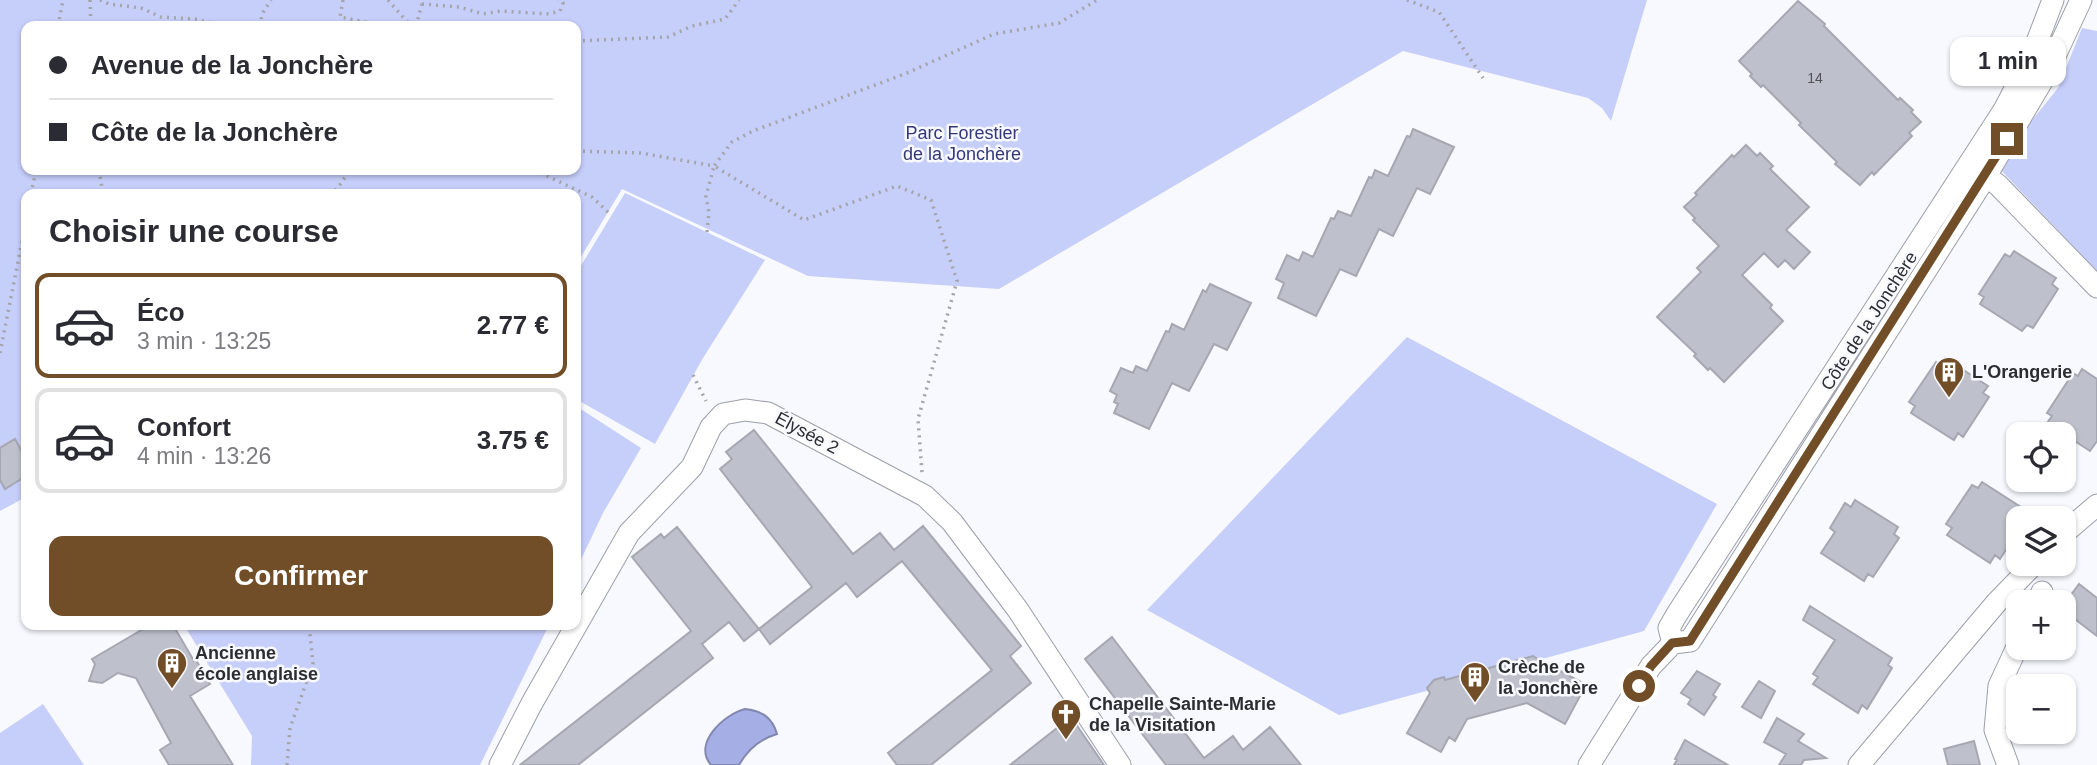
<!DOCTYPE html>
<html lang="fr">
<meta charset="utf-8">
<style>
:root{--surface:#fff;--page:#f7f7f7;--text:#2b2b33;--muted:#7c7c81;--line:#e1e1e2;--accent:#714e27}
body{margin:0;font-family:Helvetica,sans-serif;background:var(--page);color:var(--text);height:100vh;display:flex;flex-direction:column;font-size:26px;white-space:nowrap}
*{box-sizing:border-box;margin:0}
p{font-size:23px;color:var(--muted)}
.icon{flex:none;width:38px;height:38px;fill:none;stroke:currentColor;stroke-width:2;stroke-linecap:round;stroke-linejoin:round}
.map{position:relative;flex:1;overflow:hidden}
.details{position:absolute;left:21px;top:189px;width:560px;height:441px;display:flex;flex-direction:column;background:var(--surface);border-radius:14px;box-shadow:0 2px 5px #0004}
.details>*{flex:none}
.top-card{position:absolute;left:21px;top:21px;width:560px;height:154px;border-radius:14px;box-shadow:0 2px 5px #0004;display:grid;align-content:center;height:154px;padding:0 28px;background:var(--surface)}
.fabs{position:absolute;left:2006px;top:422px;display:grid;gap:14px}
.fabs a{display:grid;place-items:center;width:70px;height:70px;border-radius:14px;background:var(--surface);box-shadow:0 2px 5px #0004;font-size:35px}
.end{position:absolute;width:32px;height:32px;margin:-16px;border:9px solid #714e27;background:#fff;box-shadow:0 0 0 4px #fff}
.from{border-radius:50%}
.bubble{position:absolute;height:49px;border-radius:14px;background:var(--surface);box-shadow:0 2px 5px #0004;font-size:23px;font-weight:700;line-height:49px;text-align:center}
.top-card b{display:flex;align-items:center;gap:24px;height:66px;font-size:26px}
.top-card b+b{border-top:2px solid var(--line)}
.top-card i{width:18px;height:18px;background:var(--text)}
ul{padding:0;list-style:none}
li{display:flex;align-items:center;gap:21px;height:105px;margin:0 14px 10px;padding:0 14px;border:4px solid var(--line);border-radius:14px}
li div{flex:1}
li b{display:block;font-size:26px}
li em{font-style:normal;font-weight:700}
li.on{border-color:var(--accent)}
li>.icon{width:63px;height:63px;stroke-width:1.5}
h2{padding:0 28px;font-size:32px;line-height:84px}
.primary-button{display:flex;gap:14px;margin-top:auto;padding:14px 28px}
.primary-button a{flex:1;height:80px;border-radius:14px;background:var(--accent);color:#fff;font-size:28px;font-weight:700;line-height:80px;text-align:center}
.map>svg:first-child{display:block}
</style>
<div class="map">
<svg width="2097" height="765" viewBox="0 0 2097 765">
<rect width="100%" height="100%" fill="#f8f9fe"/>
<path fill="#c6cefa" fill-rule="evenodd" d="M 0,0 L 1647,0 L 1611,121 L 1602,108 L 1588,98 L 1403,51 L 999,289 L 808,276 L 622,189 L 576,265 L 576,194 L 26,194 L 26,497 L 0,511 ZM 26,26 L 576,26 L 576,170 L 26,170 Z
M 2082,28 L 2097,31 L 2097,271 L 1996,165 L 2058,88 Z
M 625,193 L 765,260 L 703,358 L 655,444 L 576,399 L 576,274 Z
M 1407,337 L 1717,504 L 1644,631 L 1339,715 L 1147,610 Z
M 576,406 L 641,448 L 603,513 L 576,570 Z
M 184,625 L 549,625 L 480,765 L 251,765 L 252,736 Z
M 43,704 L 84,765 L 0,765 L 0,733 Z"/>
<path fill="#a5aee5" stroke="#8187af" stroke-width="2" d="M 745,709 C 762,711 772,717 777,734 C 760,739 748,749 739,765 L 711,765 C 692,743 725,714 745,709 Z"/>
<path fill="#bec0cb" stroke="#a5a7b2" stroke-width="2" d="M 1798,1 L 1825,24 L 1824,26 L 1898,100 L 1900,98 L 1913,110 L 1911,112 L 1921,122 L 1909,133 L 1912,136 L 1874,175 L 1872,172 L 1860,185 L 1835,164 L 1837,162 L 1799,125 L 1801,123 L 1763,85 L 1761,87 L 1750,76 L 1752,74 L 1739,61 Z
M 1413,129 L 1454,147 L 1430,194 L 1417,188 L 1393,236 L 1379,229 L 1356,276 L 1340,269 L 1316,316 L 1278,298 L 1284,283 L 1276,279 L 1287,255 L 1299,261 L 1303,252 L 1313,257 L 1331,218 L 1334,219 L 1338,211 L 1351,216 L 1369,177 L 1372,178 L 1375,170 L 1388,176 L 1407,136 L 1410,137 Z
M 1746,145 L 1757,156 L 1760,153 L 1773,166 L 1770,169 L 1809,207 L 1786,230 L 1810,252 L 1794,269 L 1785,260 L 1778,267 L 1764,253 L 1742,275 L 1772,305 L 1770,308 L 1783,321 L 1724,382 L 1710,368 L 1708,370 L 1694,356 L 1696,354 L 1657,317 L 1701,272 L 1697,268 L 1719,246 L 1693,220 L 1695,218 L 1684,207 L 1697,195 L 1695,193 L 1732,155 L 1734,157 Z
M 2014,251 L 2056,278 L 2052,284 L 2058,289 L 2033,328 L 2027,325 L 2022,331 L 1980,304 L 1984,297 L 1979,294 L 2005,254 L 2010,257 Z
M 1210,284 L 1251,303 L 1227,350 L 1214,344 L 1189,391 L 1172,383 L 1149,429 L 1114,413 L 1118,404 L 1114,402 L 1117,395 L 1110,391 L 1121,368 L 1133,373 L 1136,366 L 1147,371 L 1166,331 L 1169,332 L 1172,324 L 1184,330 L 1203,290 L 1206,292 Z
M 1945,358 L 1988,386 L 1983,393 L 1989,397 L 1963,437 L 1958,433 L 1954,440 L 1911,413 L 1915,406 L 1909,402 L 1936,362 L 1941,365 Z
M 2082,369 L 2097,379 L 2097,441 L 2090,451 L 2047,423 L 2052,416 L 2047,413 L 2073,373 L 2078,376 Z
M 754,430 L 853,554 L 880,533 L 894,550 L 923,526 L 1021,646 L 1010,656 L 1031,683 L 931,765 L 897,765 L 888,753 L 992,670 L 902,561 L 857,597 L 846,583 L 770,644 L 759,629 L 812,587 L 720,469 L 732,459 L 726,452 Z
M 15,439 L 26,459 L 26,476 L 5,489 L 0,480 L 0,448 Z
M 1982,482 L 2038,518 L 2018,518 L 2018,531 L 2000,559 L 1995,555 L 1990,563 L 1947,535 L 1952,528 L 1946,524 L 1972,485 L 1978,488 Z
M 1855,500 L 1898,527 L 1894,534 L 1899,538 L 1873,577 L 1868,574 L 1864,581 L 1821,553 L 1835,532 L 1830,528 L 1845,503 L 1851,507 Z
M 677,527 L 759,629 L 744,641 L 729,622 L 702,644 L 713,658 L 578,765 L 520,765 L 691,631 L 632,557 L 661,534 L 664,538 Z
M 2079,584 L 2097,598 L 2097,636 L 2063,610 L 2063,606 Z
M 1810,606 L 1892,658 L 1888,665 L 1892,668 L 1867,709 L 1862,705 L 1858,713 L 1813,684 L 1818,677 L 1813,674 L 1835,640 L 1803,620 Z
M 150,625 L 173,625 L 194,661 L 196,660 L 210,684 L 190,696 L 233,765 L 169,765 L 160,750 L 171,743 L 136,678 L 118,673 L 102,683 L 89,681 L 95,664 L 92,659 Z
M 1112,637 L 1204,758 L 1233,736 L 1243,750 L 1270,727 L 1301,765 L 1166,765 L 1085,659 Z
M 1533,656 L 1556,671 L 1557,669 L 1586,685 L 1565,724 L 1527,703 L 1467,719 L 1455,741 L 1449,737 L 1441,752 L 1407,733 L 1430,693 L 1427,688 L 1434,680 L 1444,677 L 1445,680 Z
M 1697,671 L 1720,684 L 1713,695 L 1716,697 L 1704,715 L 1688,704 L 1691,699 L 1681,693 Z
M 1759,681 L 1775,691 L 1761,718 L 1742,707 Z
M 1071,717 L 1104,765 L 1010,765 Z
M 1777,718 L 1804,734 L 1798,741 L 1826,758 L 1804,760 L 1801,765 L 1779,765 L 1786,754 L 1764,742 Z
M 1685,740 L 1728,765 L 1674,765 L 1677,760 L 1675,759 Z
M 1974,741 L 1980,765 L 1948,765 L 1944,749 Z"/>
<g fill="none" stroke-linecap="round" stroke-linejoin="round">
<g stroke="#9c9ea9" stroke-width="23">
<path id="minor" d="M 1976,169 L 1998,185 L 2097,287
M 2063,534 L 2097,505
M 2038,602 L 2042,592
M 1673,643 L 1669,628 L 1677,614 L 2004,110 L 2030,60 L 2053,0
M 500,765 L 532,703 L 629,533 L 692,467 L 711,427 L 723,414 L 745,410 L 768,413 L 925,496 L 952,522 L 1018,610 L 1120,765
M 1589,765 L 1651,666 L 1673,643 L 1690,641 L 1986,176 L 2048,71 L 2081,0
M 1859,765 L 1997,602 L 2034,564
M 2008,765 L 1995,730 L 1999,686 L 2018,645"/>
</g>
<path stroke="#a4a5a9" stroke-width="3.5" stroke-dasharray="2 5" stroke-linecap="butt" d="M 90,0 L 91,26
M 100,0 L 109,4 L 141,8 L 161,17 L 195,19 L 224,26
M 343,0 L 340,17 L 386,26
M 388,0 L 411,26
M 1407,0 L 1439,12 L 1483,78
M 422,4 L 459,7 L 483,14 L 501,11 L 549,14 L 560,11 L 563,3 L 558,0
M 58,26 L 63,0
M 260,26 L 262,14 L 271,0
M 416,26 L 423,0
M 576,41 L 668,37 L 692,26 L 725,19 L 739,0
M 576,151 L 641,153 L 714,166 L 732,142 L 753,131 L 907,73 L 994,34 L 1059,23 L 1097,0
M 99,170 L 103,194
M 534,170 L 592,197 L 611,215
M 31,194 L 36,170
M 329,194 L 337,189 L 350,170
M 707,232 L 709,213 L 706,196 L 714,166 L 804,220 L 897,186 L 931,200 L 957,281 L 918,419 L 922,473
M 0,353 L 26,221
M 693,375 L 706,401
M 287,765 L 290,728 L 313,664 L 309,625"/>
<use href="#minor" stroke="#fff" stroke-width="21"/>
</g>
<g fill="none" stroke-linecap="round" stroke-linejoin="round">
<path stroke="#714e27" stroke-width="9" d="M 1639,686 L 1651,666 L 1672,643 L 1690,641 L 2007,139"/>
</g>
<defs>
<g id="building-pin" transform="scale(1.575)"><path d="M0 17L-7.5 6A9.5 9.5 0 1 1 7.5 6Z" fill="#714e27" stroke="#f8f9fe"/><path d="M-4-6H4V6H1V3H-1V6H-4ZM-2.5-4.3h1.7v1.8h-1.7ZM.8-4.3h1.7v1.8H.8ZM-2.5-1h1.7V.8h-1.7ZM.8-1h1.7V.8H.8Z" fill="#fff"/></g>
<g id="church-pin" transform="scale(1.575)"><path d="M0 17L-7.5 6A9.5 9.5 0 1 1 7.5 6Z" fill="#714e27" stroke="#f8f9fe"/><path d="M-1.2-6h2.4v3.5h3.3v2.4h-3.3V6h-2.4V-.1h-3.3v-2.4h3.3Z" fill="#fff"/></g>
</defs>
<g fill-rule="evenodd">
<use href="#building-pin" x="1949" y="372"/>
<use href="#building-pin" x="172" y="663"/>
<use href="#building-pin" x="1475" y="677"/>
<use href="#church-pin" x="1066" y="714"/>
</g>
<g text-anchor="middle" stroke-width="5" stroke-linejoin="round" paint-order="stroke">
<g font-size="14" fill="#505258">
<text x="1815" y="83">14</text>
</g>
<g font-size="18" fill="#34387a" stroke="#f8f9fe">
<text x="962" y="139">Parc Forestier<tspan x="962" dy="21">de la Jonchère</tspan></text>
</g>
<g font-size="18" fill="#2c2d31" stroke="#f8f9fe">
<text transform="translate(1869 321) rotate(-57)" y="6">Côte de la Jonchère</text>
<text transform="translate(807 433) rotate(28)" y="6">Élysée 2</text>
</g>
<g font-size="18" font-weight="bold" fill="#2c2d31" stroke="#f8f9fe" text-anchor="start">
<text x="1972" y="378">L'Orangerie</text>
<text x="195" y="659">Ancienne<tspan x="195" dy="21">école anglaise</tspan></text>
<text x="1498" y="673">Crèche de<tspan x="1498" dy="21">la Jonchère</tspan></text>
<text x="1089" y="710">Chapelle Sainte-Marie<tspan x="1089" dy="21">de la Visitation</tspan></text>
</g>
</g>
</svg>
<div class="fabs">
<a><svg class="icon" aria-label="locate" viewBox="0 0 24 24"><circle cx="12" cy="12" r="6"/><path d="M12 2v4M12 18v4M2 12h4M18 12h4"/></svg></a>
<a><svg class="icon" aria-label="layers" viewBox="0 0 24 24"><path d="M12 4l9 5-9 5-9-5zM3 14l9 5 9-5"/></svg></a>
<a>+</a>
<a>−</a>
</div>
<i class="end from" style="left:1639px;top:686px"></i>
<i class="end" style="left:2007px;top:139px"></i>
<div class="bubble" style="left:1950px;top:37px;width:116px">1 min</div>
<div class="top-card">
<b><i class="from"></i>Avenue de la Jonchère</b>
<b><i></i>Côte de la Jonchère</b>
</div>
<section class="details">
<h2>Choisir une course</h2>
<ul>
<li class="on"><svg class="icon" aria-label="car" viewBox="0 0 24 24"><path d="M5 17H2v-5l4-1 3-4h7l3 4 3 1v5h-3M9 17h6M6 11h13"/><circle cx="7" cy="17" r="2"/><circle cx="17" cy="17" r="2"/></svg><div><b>Éco</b><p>3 min · 13:25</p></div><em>2.77 €</em></li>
<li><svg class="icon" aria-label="car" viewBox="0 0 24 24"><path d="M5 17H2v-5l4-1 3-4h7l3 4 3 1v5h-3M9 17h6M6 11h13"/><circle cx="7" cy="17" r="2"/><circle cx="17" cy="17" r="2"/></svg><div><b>Confort</b><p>4 min · 13:26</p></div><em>3.75 €</em></li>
</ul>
<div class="primary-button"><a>Confirmer</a></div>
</section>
</div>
